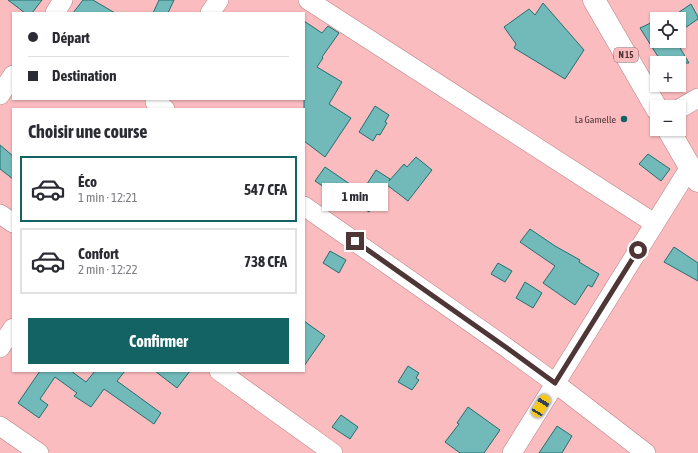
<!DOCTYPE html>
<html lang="fr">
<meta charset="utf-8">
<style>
:root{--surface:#fff;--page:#f2f2f3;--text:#2b2b33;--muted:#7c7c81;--line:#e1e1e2;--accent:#136364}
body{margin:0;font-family:"Asap Condensed",sans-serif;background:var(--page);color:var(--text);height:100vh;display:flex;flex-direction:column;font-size:15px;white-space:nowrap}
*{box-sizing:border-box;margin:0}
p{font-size:13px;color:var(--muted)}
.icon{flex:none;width:22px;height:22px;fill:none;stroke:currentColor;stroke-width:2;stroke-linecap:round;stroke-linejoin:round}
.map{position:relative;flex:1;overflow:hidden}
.side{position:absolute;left:12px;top:108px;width:293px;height:264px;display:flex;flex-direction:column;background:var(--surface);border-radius:0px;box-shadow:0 1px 3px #0004}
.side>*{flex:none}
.banner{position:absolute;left:12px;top:12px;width:293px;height:88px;border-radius:0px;box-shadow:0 1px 3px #0004;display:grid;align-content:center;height:88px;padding:0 16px;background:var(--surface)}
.controls{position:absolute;left:650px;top:12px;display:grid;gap:8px}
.controls a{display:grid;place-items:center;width:36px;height:36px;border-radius:0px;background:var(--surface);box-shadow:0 1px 3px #0004;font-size:20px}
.end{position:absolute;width:18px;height:18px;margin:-9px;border:5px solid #4e3536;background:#fff;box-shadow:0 0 0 2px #fff}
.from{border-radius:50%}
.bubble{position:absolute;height:28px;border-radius:0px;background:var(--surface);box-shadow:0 1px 3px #0004;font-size:13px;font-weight:700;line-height:28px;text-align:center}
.car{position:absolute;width:12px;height:24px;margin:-12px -6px;border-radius:5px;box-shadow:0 0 3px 1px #0007;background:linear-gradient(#f5c518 24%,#345 0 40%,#f5c518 0 76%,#345 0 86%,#f5c518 0)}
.banner b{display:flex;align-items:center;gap:14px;height:38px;font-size:15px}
.banner b+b{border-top:1px solid var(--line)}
.banner i{width:10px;height:10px;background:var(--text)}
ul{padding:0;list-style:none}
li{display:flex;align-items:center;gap:12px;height:66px;margin:0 8px 6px;padding:0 8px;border:2px solid var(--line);border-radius:0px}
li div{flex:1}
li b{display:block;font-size:15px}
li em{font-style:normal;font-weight:700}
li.selected{border-color:var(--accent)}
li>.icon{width:36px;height:36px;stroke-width:1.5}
h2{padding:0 16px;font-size:18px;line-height:48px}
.button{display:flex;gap:8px;margin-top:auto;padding:8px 16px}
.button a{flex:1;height:46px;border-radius:0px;background:var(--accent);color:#fff;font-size:16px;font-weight:700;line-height:46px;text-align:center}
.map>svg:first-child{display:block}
</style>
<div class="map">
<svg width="698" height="453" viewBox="0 0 698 453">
<rect width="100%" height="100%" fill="#fbbcbf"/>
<path fill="#72baba" stroke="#236f70" d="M 8,0 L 42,0 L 32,13 L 25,13 Z
M 83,0 L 93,0 L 115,13 L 73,13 Z
M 159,0 L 174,0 L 168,13 L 153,13 Z
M 543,3 L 584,50 L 565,79 L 514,48 L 516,44 L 504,27 L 529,9 L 535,15 Z
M 691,4 L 698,17 L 698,19 L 679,32 L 679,19 L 669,19 Z
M 657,20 L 657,41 L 676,41 L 689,63 L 662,63 L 640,28 Z
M 304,21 L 322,33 L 328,26 L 339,33 L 322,57 L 323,58 L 317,67 L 342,82 L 329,104 L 351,118 L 325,157 L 304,141 Z
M 375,106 L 389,115 L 385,122 L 387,123 L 380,135 L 377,134 L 373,141 L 359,132 Z
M 0,145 L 13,156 L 13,179 L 0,169 Z
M 648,154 L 670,169 L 661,181 L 639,164 Z
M 416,157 L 432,170 L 408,201 L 387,185 L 369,212 L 334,191 L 333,193 L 315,181 L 325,167 L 360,191 L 363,186 L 365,187 L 376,170 L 390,179 L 389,181 L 404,164 L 407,167 Z
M 530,229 L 555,246 L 580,260 L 579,262 L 599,274 L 592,287 L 588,285 L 575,305 L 543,283 L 555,266 L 520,242 Z
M 674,247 L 698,263 L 698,281 L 664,262 Z
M 330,251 L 346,260 L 339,273 L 323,263 Z
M 498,263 L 512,271 L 505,282 L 491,274 Z
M 525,282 L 542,293 L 533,308 L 516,298 Z
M 304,321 L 325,336 L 304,366 Z
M 408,366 L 419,373 L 416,378 L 419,380 L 412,390 L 398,382 Z
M 40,371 L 71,371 L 86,382 L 95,371 L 125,371 L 117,381 L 161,413 L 154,424 L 104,389 L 91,407 L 74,396 L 77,393 L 55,377 L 40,399 L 48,405 L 39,418 L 18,403 Z
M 155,371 L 190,371 L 177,388 Z
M 468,407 L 500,430 L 484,453 L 460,453 L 445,442 L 459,424 L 457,423 Z
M 341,415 L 358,427 L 350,439 L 332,427 Z
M 557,426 L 572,436 L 562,453 L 539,453 Z"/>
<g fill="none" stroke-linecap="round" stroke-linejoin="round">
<g stroke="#b87e81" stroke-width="20">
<path id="minor" d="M 308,0 L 654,223
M 55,13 L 63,0
M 210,13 L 219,0
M 0,95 L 13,75
M 155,102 L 165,109
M 679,109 L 698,98
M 304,206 L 507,348 L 555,383 L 646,453
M 0,214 L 13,223
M 0,348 L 13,328
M 219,371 L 333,453
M 0,426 L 39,453
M 512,453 L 690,167"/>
</g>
<g stroke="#b87e81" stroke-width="23">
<path id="primary" d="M 594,0 L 657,109
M 668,129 L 698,181"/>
</g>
<use href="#minor" stroke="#fff" stroke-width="19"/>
<use href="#primary" stroke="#fff" stroke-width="22"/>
</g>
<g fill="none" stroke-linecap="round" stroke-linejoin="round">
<path stroke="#4e3536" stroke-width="5" d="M 355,241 L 507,348 L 555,383 L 638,250"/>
</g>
<circle fill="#136364" stroke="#fbbcbf" stroke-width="1.5" cx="624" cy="119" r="4"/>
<g text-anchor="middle" stroke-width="3" stroke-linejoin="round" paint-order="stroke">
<rect fill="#fbbcbf" stroke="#825e5f" stroke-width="1" x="614" y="48" width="24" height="14" rx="3"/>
<g font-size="9" font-weight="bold" fill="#4e3536">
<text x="626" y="58">N 15</text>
</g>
<g font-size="10" fill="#4e3536" stroke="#fbbcbf" text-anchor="end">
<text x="616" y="123">La Gamelle</text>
</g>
</g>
</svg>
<div class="controls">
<a><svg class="icon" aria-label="locate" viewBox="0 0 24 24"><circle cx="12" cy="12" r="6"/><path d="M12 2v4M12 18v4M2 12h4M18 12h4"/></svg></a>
<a>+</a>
<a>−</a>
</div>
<i class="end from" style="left:638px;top:250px"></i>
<i class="end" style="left:355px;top:241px"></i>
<div class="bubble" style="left:322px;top:183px;width:66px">1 min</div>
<i class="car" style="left:541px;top:406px;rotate:32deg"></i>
<div class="banner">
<b><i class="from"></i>Départ</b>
<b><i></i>Destination</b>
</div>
<section class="side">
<h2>Choisir une course</h2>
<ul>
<li class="selected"><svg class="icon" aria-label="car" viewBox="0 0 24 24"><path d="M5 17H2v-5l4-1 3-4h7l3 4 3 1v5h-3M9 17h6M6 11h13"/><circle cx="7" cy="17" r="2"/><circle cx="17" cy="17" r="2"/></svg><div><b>Éco</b><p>1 min · 12:21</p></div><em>547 CFA</em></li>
<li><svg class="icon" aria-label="car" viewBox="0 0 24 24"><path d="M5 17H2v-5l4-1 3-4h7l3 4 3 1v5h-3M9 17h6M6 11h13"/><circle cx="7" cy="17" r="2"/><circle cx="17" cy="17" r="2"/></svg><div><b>Confort</b><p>2 min · 12:22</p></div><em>738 CFA</em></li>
</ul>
<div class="button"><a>Confirmer</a></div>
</section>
</div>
